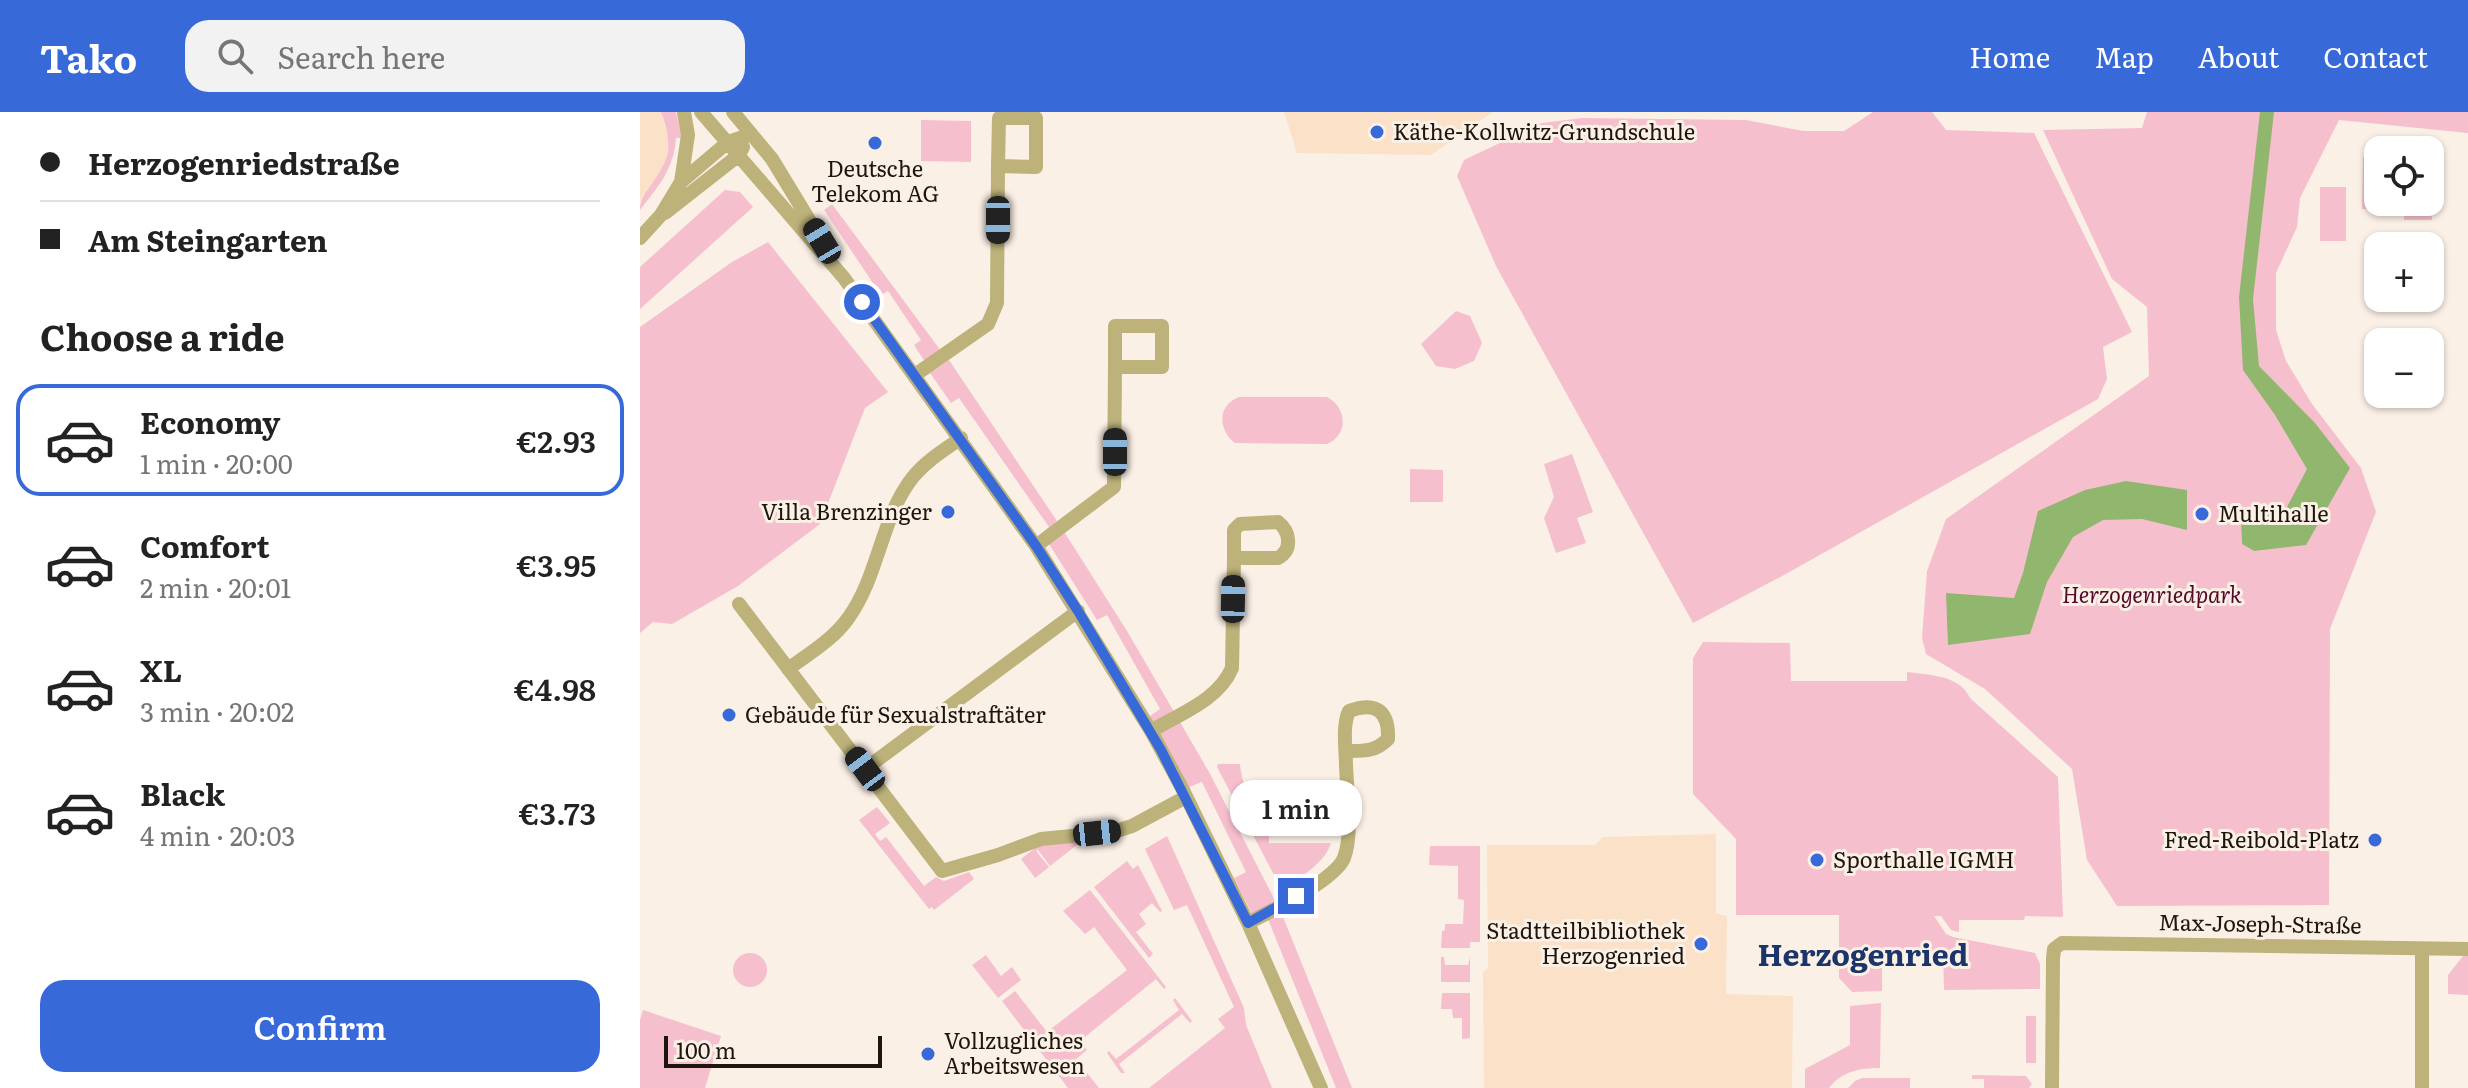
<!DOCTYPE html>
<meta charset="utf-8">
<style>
:root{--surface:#fff;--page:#f2f2f2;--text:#222;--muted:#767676;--line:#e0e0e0;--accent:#3769d9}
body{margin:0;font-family:Literata,serif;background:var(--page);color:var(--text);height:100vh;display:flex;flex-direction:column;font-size:30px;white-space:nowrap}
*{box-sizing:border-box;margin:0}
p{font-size:26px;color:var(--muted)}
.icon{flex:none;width:44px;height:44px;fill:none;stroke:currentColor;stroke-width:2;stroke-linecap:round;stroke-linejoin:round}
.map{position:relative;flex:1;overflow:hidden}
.details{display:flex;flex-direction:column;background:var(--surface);width:640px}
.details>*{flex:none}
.top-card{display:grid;align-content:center;height:176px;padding:0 40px;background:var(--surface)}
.buttons{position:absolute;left:1724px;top:24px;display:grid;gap:16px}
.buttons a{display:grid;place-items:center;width:80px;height:80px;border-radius:16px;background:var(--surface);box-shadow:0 2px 6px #0004;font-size:40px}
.scale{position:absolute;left:24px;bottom:20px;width:218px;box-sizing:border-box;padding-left:8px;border:4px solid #1e150c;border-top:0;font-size:22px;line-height:28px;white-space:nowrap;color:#1e150c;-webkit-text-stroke:6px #fbf0e6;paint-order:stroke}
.end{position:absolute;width:36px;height:36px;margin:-18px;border:10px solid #3769d9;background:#fff;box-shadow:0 0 0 4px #fff}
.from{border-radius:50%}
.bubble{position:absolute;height:56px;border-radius:24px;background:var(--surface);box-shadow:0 2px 6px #0004;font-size:26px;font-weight:600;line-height:56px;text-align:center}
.car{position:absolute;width:24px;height:48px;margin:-24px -12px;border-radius:10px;box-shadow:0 0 6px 2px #0007;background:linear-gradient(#222 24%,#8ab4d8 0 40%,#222 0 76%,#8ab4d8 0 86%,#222 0)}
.top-card b{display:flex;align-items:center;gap:28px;height:76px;font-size:30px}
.top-card b+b{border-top:2px solid var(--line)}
.top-card i{width:20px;height:20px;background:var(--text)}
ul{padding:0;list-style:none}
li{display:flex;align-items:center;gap:24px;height:112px;margin:0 16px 12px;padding:0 24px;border:4px solid transparent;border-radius:24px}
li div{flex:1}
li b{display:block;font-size:30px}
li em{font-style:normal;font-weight:600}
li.current{border-color:var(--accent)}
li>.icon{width:72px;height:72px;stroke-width:1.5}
h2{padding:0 40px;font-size:36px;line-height:96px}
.button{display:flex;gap:16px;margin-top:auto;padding:16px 40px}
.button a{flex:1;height:92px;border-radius:24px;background:var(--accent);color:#fff;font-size:32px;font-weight:600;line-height:92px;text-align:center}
header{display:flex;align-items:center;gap:48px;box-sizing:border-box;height:112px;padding:0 40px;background:var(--accent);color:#fff}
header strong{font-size:38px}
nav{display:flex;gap:44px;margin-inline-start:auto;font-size:28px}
.search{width:560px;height:72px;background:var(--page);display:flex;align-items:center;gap:20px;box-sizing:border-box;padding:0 28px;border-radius:24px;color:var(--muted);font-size:30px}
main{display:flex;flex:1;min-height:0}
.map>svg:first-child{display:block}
</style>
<header>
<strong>Tako</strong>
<div class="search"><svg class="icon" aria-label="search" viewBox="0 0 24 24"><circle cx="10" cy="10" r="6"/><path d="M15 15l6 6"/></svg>Search here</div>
<nav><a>Home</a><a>Map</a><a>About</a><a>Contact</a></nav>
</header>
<main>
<section class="details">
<div class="top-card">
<b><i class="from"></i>Herzogenriedstraße</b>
<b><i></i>Am Steingarten</b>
</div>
<h2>Choose a ride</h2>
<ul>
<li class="current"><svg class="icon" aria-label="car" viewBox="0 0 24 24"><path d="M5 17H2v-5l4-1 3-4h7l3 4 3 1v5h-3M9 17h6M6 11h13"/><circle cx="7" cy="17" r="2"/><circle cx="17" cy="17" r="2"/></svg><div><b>Economy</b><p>1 min · 20:00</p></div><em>€2.93</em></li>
<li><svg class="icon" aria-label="car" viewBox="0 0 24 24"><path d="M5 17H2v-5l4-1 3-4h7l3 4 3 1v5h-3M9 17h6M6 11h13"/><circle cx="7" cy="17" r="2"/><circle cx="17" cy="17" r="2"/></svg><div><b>Comfort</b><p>2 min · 20:01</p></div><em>€3.95</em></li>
<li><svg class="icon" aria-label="car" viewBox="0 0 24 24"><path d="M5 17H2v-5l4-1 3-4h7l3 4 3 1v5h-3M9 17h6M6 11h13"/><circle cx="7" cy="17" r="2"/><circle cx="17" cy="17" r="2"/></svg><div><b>XL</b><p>3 min · 20:02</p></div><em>€4.98</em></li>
<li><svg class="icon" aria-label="car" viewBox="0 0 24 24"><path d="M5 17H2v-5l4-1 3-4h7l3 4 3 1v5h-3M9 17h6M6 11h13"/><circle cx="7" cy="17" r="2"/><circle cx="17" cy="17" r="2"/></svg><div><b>Black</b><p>4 min · 20:03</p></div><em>€3.73</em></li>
</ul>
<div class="button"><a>Confirm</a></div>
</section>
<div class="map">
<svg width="1828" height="976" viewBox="0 0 1828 976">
<rect width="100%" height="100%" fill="#fbf0e6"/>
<path fill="#fae1c8" d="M 0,0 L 21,0 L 29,28 L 25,53 L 0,88 Z
M 644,0 L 853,0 L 791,43 L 657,41 Z
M 1076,722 L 1076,801 L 1087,804 L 1086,882 L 1153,884 L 1152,976 L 844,976 L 843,860 L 848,856 L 847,733 L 955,733 L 963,725 Z"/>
<path fill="#f6bfce" d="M 21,0 L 36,0 L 42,26 L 36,26 C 34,57 18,75 0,98 C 0,87 4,83 10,74 C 31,46 33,33 21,0 Z
M 1233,0 L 1292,0 L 1306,18 L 1394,21 L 1492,220 L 1463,235 L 1467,267 L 1458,287 L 1144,463 L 1053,511 L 856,154 L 817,64 L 824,48 L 902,11 L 942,6 L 1106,8 L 1163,19 L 1204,19 Z
M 1507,0 L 1828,0 L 1828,21 L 1699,8 L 1660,86 L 1657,115 L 1636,161 L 1636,218 L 1646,249 L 1672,292 L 1721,356 L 1736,400 L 1690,517 L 1689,793 L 1477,794 L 1447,748 L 1432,657 L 1345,577 L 1286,542 L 1282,526 L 1287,459 L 1306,407 L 1509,264 L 1507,195 L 1472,167 L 1403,18 L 1502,16 Z
M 281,8 L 331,9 L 331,50 L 281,49 Z
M 1723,45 L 1738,46 L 1738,90 L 1749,90 L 1749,98 L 1722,97 Z
M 1790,56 L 1792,56 L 1792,108 L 1764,108 L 1764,90 L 1790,90 Z
M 1680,75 L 1706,75 L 1706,129 L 1680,129 Z
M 85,78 L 100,80 L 113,95 L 0,197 L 0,155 Z
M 192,92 L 301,239 L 285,250 L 274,233 L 281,228 L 248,179 L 241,183 L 184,98 Z
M 128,130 L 248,280 L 225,296 L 180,412 L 98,474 L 32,512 L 13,510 L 0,521 L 0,215 L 92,150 Z
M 816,199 L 830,204 L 842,231 L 834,249 L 815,257 L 796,254 L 781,232 Z
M 309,248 L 423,418 L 487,519 L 569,660 L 641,800 L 712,976 L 696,976 L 628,807 L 616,810 L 594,766 L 606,760 L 562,670 L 549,675 L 510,604 L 520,597 L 467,503 L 457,508 L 402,421 L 409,415 L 319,286 L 311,291 L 290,261 Z
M 599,285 L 687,285 C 707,295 709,323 687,332 L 595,331 C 578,318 577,293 599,285 Z
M 932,342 L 953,400 L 937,406 L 946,431 L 916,441 L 904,406 L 914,385 L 904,352 Z
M 770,357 L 803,358 L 803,390 L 770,390 Z
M 1063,530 L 1150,531 L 1151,569 L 1267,569 L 1267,560 C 1289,563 1320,563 1330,586 L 1418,665 L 1423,805 L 1385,804 L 1384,808 L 1319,808 L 1319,820 L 1311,818 L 1301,804 L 1294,804 L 1306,822 L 1313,825 L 1395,841 L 1400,852 L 1400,877 L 1304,878 L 1303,843 L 1242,844 L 1242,879 L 1212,880 L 1199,866 L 1199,803 L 1096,803 L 1096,727 L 1053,682 L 1053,546 Z
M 578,652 L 600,652 C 601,666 607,678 607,691 L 629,691 L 629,731 L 691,731 C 684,753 659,765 642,778 L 577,655 Z
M 237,695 L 250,711 L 235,722 L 240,729 L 246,725 L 284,774 L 296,765 L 304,769 L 329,760 L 334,767 L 294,798 L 292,795 L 289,797 L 219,708 Z
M 527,724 L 604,896 L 606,913 L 632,976 L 509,976 L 585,916 L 578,907 L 594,895 L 547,793 L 534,798 L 505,737 Z
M 443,728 L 410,754 L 398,738 L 396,739 L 409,755 L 395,766 L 381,747 L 398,734 Z
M 790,734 L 840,734 L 840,830 L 830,830 L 830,836 L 801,836 L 802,819 L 805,818 L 805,812 L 823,812 L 824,788 L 818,787 L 818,754 L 789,753 Z
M 487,749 L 493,757 L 498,753 L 522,799 L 520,800 L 512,791 L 499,802 L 506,812 L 496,820 L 513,842 L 509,846 L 454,775 Z
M 450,778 L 526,875 L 524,877 L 516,867 L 440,929 L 447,938 L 436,947 L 459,976 L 428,976 L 362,889 L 375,879 L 407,920 L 487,858 L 454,815 L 445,822 L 423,799 Z
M93 858a17 17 0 1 1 34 0a17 17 0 1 1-34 0Z
M 346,843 L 361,864 L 372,855 L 381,868 L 358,886 L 332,853 Z
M 1823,844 L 1828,844 L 1828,883 L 1808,882 L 1808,863 Z
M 801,845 L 804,845 L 805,853 L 828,853 L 830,845 L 830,870 L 801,870 Z
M 802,881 L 830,881 L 830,926 L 822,927 L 822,906 L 813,906 L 812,897 L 801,897 Z
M 535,886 L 552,909 L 550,911 L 542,902 L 479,952 L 485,961 L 481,961 L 467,941 L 469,939 L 476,947 L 539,898 L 533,888 Z
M 1241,891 L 1240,956 C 1220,956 1202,959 1189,976 L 1165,976 L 1165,957 L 1210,933 L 1210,894 Z
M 3,898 L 81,924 L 65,976 L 0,976 L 0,908 Z
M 1386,904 L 1396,904 L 1396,951 L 1386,951 Z
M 1332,963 L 1386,964 L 1392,972 L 1389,976 L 1344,976 L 1344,967 L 1332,967 Z
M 1222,966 L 1270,966 L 1270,976 L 1208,976 L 1215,969 Z"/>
<path fill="#91b76e" d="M 1620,0 L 1634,0 L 1613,187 L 1619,254 L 1675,311 L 1710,356 L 1666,433 L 1614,439 L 1602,432 L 1601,405 L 1647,395 L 1667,357 L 1635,303 L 1603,258 L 1599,185 Z
M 1486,369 L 1547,378 L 1547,418 L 1502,407 L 1463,408 L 1433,425 L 1407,470 L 1390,522 L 1308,533 L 1306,481 L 1374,486 L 1383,461 L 1398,399 L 1445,378 Z"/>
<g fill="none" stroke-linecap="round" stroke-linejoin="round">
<path stroke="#bdb27a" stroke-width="14" d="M 61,0 L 204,166 L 396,434 L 511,619 L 542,676 L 608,811 L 681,976
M 93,0 L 132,47 L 183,131
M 41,70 L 48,23 L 44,0
M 25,101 L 99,43 L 103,35
M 0,126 L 21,103 L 41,70 L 88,30 L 111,22
M 275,263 L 348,212 L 357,191 L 358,54 L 396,55 L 396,6 L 359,6 L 358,54
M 396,434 L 474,375 L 475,255 L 522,255 L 522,214 L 475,214 L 475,255
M 99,492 L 302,759 L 358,743 L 401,727 L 473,720 L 492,714 L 546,685
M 148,557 C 169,542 195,526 209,505 C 239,463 241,405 273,365 C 286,349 304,338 321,326
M 511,619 C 539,602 579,588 592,556 L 594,446 L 638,446 C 653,438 650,419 638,410 L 600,412 L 594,418 L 594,446
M 225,657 L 438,499
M 608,811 C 631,799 695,768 704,746 C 713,723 707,679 706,654 C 706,637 702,614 709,599 C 736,589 749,599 748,627 C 735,640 724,639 706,639
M 1782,837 L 1782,976
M 1412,976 L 1413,847 L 1414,837 L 1422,831 L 1828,837"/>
</g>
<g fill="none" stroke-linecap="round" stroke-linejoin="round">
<path stroke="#3769d9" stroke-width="10" d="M 222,190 L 396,434 L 438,499 L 521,638 L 608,811 L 656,784"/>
</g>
<g fill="#3769d9" stroke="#fbf0e6" stroke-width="3">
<circle cx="737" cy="20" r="8"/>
<circle cx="235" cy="31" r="8"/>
<circle cx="308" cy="400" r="8"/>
<circle cx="1562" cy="402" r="8"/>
<circle cx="89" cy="603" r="8"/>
<circle cx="1735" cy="728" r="8"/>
<circle cx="1177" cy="748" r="8"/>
<circle cx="1061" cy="832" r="8"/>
<circle cx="288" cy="942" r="8"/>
</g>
<g text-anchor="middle" stroke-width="6" stroke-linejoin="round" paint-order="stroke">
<g font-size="22" fill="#1e150c" stroke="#fbf0e6" text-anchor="start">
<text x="753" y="28">Käthe-Kollwitz-Grundschule</text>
<text x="235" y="65" text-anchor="middle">Deutsche<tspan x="235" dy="25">Telekom AG</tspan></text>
<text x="292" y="408" text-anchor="end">Villa Brenzinger</text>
<text x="1578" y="410">Multihalle</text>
<text x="105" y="611">Gebäude für Sexualstraftäter</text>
<text x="1719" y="736" text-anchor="end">Fred-Reibold-Platz</text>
<text x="1193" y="756">Sporthalle IGMH</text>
<text x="1045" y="827" text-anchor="end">Stadtteilbibliothek<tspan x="1045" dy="25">Herzogenried</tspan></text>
<text x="304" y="937">Vollzugliches<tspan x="304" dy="25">Arbeitswesen</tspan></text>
</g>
<g font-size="22" font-style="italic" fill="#54082a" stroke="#fbf0e6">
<text x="1512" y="491">Herzogenriedpark</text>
</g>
<g font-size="22" fill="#1e150c" stroke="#fbf0e6">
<text transform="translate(1620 812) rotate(1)" y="8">Max-Joseph-Straße</text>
</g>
<g font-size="30" font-weight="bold" fill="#1b346a" stroke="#fbf0e6">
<text x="1223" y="854">Herzogenried</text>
</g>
</g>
</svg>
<div class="buttons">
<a><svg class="icon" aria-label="locate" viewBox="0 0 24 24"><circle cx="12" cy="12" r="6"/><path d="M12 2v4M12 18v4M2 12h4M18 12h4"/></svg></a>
<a>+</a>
<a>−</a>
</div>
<div class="scale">100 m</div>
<i class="end from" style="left:222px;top:190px"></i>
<i class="end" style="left:656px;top:784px"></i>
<div class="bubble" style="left:590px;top:668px;width:132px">1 min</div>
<i class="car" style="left:358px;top:108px;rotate:180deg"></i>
<i class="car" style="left:182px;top:129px;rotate:329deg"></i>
<i class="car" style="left:475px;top:340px;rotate:0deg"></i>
<i class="car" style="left:593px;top:487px;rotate:1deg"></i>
<i class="car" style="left:225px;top:657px;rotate:323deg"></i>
<i class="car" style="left:457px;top:721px;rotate:84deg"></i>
</div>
</main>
